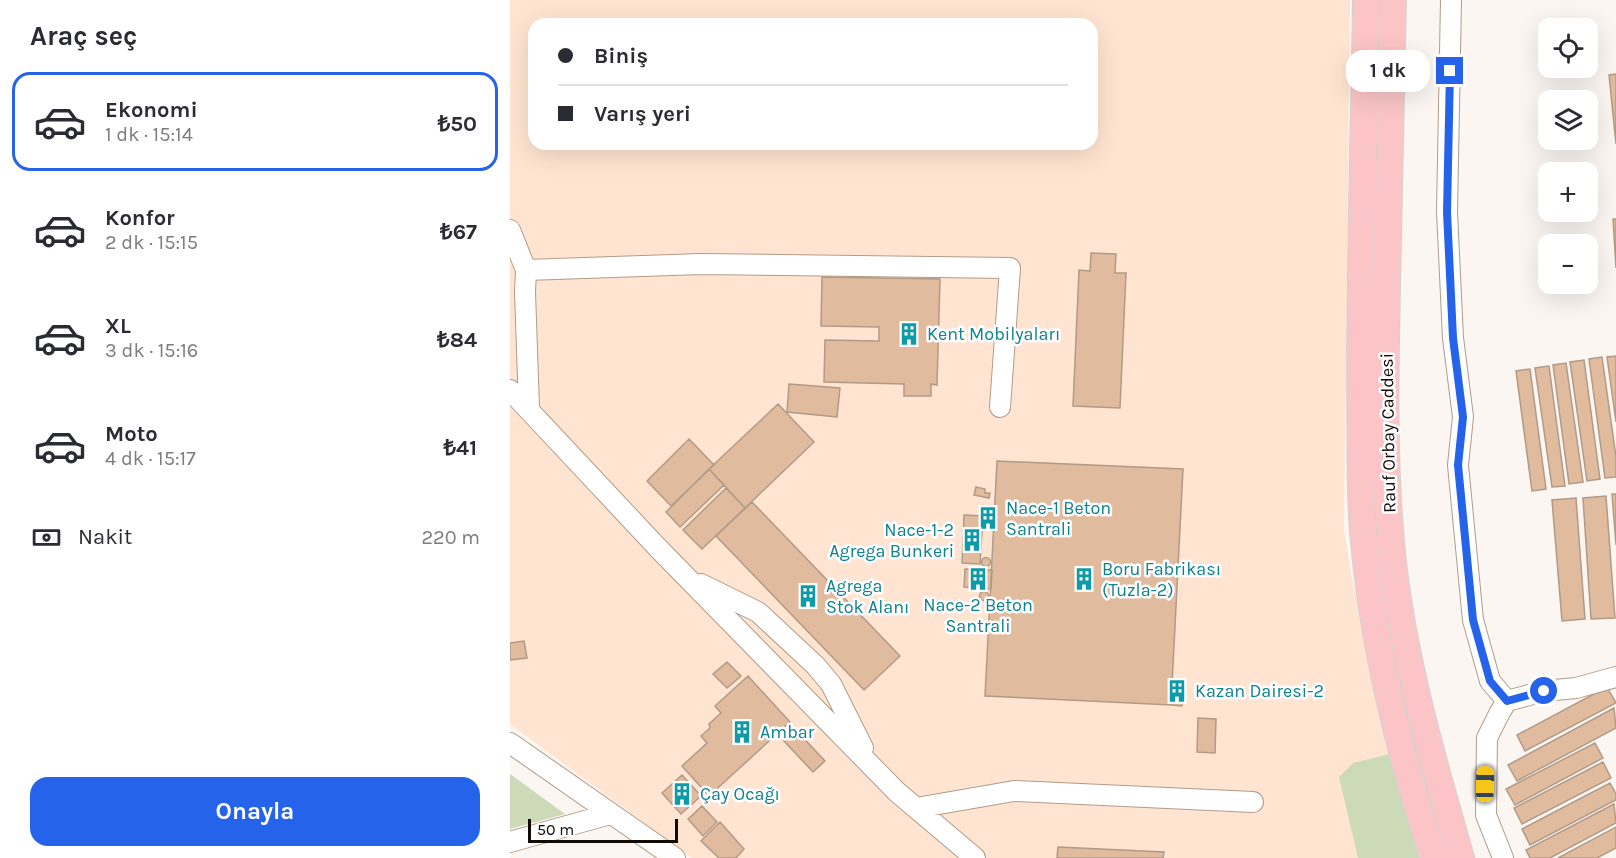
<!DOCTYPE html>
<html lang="tr">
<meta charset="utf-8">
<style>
:root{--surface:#fff;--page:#f2f2f3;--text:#2b2b33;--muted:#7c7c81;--line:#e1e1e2;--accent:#2563eb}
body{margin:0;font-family:Karla,sans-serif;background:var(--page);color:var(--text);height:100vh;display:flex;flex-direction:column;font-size:22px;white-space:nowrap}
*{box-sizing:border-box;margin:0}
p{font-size:20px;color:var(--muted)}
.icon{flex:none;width:33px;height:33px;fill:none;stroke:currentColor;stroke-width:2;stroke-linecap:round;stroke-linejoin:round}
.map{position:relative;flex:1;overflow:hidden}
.sheet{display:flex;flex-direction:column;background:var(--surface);width:510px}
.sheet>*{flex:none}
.guide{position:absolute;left:18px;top:18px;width:570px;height:132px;border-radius:18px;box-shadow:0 6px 24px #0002;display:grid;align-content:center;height:132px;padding:0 30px;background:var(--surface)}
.tools{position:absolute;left:1028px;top:18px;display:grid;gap:12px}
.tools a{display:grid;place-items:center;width:60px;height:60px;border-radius:12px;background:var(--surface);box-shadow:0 6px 24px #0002;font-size:30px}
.scale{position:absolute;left:18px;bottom:15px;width:150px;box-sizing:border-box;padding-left:6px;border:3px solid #120a04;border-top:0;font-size:16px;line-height:21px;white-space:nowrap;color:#120a04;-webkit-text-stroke:4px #fff;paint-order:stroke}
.end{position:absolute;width:27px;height:27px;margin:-14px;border:8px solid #2563eb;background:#fff;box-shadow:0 0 0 3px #fff}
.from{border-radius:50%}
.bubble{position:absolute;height:42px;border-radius:18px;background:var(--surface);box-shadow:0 6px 24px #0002;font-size:20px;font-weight:700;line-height:42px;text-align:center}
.car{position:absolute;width:18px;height:36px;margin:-18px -9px;border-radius:8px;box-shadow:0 0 4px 2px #0007;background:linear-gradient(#f5c518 24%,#345 0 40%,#f5c518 0 76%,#345 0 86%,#f5c518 0)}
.guide b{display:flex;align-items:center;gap:21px;height:57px;font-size:22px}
.guide b+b{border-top:2px solid var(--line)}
.guide i{width:15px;height:15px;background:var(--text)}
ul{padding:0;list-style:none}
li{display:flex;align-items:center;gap:18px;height:99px;margin:0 12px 9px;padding:0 18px;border:3px solid transparent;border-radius:18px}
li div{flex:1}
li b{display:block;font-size:22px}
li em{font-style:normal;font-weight:700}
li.on{border-color:var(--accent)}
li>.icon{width:54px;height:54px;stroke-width:1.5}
h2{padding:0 30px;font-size:27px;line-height:72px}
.pay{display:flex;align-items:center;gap:15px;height:66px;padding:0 30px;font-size:22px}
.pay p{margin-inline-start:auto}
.primary-button{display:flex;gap:12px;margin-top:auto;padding:12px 30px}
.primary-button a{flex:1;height:69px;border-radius:18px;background:var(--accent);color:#fff;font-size:24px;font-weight:700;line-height:69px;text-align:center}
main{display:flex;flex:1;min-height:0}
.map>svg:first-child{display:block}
</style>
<main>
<section class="sheet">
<h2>Araç seç</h2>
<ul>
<li class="on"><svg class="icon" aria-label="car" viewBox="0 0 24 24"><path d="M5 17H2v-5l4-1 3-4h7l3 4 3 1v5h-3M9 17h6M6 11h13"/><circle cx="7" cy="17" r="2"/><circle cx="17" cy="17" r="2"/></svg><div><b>Ekonomi</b><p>1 dk · 15:14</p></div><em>₺50</em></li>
<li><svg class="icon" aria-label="car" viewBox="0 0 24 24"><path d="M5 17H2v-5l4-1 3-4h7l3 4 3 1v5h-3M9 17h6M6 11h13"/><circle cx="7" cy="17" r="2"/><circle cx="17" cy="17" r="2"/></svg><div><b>Konfor</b><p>2 dk · 15:15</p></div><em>₺67</em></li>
<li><svg class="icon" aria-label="car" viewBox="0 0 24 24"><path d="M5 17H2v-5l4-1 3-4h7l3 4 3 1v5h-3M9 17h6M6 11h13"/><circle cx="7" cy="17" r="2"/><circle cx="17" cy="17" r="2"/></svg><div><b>XL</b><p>3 dk · 15:16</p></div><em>₺84</em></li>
<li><svg class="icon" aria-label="car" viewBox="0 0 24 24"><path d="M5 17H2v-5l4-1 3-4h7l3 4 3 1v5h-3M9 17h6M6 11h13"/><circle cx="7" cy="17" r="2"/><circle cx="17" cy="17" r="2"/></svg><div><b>Moto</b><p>4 dk · 15:17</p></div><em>₺41</em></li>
</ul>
<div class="pay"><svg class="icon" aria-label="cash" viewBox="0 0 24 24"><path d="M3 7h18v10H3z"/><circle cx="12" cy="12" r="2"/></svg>Nakit<p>220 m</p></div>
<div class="primary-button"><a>Onayla</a></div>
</section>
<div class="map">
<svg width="1106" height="858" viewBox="0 0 1106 858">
<rect width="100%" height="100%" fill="#fbf6f2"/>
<path fill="#ffe5d1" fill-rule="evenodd" d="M 0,0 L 840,0 L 834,530 L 841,573 L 880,754 L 909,858 L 182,858 L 0,724 ZM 24,24 L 582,24 L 582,144 L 24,144 Z"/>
<path fill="#cddab8" d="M 869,0 L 872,0 L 864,445 L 940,858 L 937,858 L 901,731 L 885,660 L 871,577 L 861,480 L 861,328 Z
M 880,754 L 909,858 L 848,858 L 829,777 L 843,763 Z
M 0,774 L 55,814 L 0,829 Z"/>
<path fill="#e0bb9e" stroke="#b19a87" stroke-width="1.5" d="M 1106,74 L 1106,144 L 1099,75 Z
M 1103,219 L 1106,219 L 1106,268 Z
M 581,253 L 606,254 L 605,273 L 616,273 L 610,408 L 563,406 L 569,270 L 580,271 Z
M 312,277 L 430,279 L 427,385 L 421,384 L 421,396 L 394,396 L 394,384 L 314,382 L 315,340 L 369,341 L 369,327 L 311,326 Z
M 1106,356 L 1106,422 L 1097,357 Z
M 1092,357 L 1106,457 L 1106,477 L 1095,478 L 1079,359 Z
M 1074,360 L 1090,479 L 1077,481 L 1060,362 Z
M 1056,363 L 1073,482 L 1059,484 L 1043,365 Z
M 1039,366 L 1055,486 L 1042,487 L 1025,368 Z
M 1020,369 L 1036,489 L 1022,491 L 1006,371 Z
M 279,384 L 330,388 L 327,417 L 277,412 Z
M 268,404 L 304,442 L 235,508 L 199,469 Z
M 179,439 L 204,465 L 161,506 L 137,481 Z
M 487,461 L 673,469 L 661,705 L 475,696 Z
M 199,469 L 214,485 L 170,527 L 156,512 Z
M 466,487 L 475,489 L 475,493 L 480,493 L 479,498 L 464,495 Z
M 216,488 L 235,508 L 192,549 L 173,530 Z
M 1102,494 L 1106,494 L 1106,545 Z
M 1096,496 L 1105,618 L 1081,619 L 1073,498 Z
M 1066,498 L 1075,619 L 1052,621 L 1042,500 Z
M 242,502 L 390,656 L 354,690 L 206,536 Z
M473.5 519a4.5 4.5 0 1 1 9 0a4.5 4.5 0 1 1-9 0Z
M 454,515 L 473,516 L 470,564 L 452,563 Z
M471.5 562a4.5 4.5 0 1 1 9 0a4.5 4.5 0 1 1-9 0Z
M 455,569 L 482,570 L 481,589 L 454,587 Z
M469.5 596a4.5 4.5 0 1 1 9 0a4.5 4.5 0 1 1-9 0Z
M 14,641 L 17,658 L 0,660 L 0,643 Z
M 217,662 L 231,676 L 217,688 L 203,674 Z
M 238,676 L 280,722 L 199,796 L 172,766 L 197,743 L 191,736 L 200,728 L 199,724 L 211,713 L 205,706 Z
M 662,679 L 673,680 L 672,706 L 661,705 Z
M 1097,687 L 1106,703 L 1015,751 L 1007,735 Z
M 1104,708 L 1106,728 L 1007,781 L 998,765 Z
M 688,718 L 706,719 L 705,753 L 687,752 Z
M 285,729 L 315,761 L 303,772 L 273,740 Z
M 1085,743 L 1093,758 L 1005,805 L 996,789 Z
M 1093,762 L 1101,778 L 1012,824 L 1004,808 Z
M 172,775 L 191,796 L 171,814 L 152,793 Z
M 1100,783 L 1106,794 L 1106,800 L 1020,845 L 1012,829 Z
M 1104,804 L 1106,823 L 1040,858 L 1020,858 L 1016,850 Z
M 192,806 L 207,822 L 193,836 L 178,819 Z
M 210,822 L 234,849 L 226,858 L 209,858 L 191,841 Z
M 1106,827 L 1106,848 L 1087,858 L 1048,858 Z
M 548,847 L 654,852 L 653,858 L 547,858 Z"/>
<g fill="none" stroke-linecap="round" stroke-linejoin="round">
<g stroke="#b29b88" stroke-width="22">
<path id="minor" d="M 941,0 L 937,212 L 943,338 L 953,417 L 948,465 L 963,620 L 980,681 L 997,701 L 1034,691 L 1066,688 L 1106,677
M 0,230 L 16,270 L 15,292 L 19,408
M 16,270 L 191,264 L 500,268 L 490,407
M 0,390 L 147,547 L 387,792 L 465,858
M 191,584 L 248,612 L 305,665 L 321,684 L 353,748
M 0,743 L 165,858
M 406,808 L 504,791 L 743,802
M 0,842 L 100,814
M 993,858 L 976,815 L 977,738 L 990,712 L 997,701"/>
</g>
<g stroke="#d4d3d2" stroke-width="28">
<path id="major" d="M 856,0 C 854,128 850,257 850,385 C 851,434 849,483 853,531 C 862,641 889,753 924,858
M 883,0 C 881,95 879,190 877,286 C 875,381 873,477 884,571 C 896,669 924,764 951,858"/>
</g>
<use href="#minor" stroke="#fff" stroke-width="20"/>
<use href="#major" stroke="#fbc5c7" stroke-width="26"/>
</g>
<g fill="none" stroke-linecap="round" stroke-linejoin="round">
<path stroke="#2563eb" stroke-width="8" d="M 940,71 L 937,212 L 943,338 L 953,417 L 948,465 L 963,620 L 980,681 L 997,701 L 1034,691"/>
</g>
<defs>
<g id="building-bare" transform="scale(1.8)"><path d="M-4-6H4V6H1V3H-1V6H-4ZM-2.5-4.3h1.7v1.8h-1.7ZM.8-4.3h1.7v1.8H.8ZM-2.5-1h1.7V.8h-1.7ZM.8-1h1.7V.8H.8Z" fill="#0f9aa8" stroke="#fff" stroke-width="2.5" paint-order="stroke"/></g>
</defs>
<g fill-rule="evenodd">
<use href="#building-bare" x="399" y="334"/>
<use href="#building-bare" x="478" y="518"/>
<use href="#building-bare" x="462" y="540"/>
<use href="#building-bare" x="468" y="579"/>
<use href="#building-bare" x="574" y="579"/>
<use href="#building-bare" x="298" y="596"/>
<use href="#building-bare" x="667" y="691"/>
<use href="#building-bare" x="232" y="732"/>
<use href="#building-bare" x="172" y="794"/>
</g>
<g text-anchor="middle" stroke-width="5" stroke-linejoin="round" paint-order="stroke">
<g font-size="18" fill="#0d838f" stroke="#fff" text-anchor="start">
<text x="417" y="340">Kent Mobilyaları</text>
<text x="496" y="514">Nace-1 Beton<tspan x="496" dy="21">Santrali</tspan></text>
<text x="444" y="536" text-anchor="end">Nace-1-2<tspan x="444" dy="21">Agrega Bunkeri</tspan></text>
<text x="592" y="575">Boru Fabrikası<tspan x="592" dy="21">(Tuzla-2)</tspan></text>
<text x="316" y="592">Agrega<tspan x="316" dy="21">Stok Alanı</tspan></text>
<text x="468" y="611" text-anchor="middle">Nace-2 Beton<tspan x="468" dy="21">Santrali</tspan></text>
<text x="685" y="697">Kazan Dairesi-2</text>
<text x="250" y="738">Ambar</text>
<text x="190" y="800">Çay Ocağı</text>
</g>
<g font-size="18" fill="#120a04" stroke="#fff">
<text transform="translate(878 433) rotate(-91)" y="6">Rauf Orbay Caddesi</text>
</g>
</g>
</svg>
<div class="tools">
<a><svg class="icon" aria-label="locate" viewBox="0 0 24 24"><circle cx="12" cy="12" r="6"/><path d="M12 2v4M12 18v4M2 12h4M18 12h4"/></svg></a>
<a><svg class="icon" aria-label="layers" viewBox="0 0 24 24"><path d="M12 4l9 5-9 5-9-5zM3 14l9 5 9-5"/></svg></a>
<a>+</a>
<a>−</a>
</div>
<div class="scale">50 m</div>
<i class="end from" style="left:1034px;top:691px"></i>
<i class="end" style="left:940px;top:71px"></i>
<div class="bubble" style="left:836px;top:50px;width:84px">1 dk</div>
<i class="car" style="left:975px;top:784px;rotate:1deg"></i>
<div class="guide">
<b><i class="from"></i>Biniş</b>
<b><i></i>Varış yeri</b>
</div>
</div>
</main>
